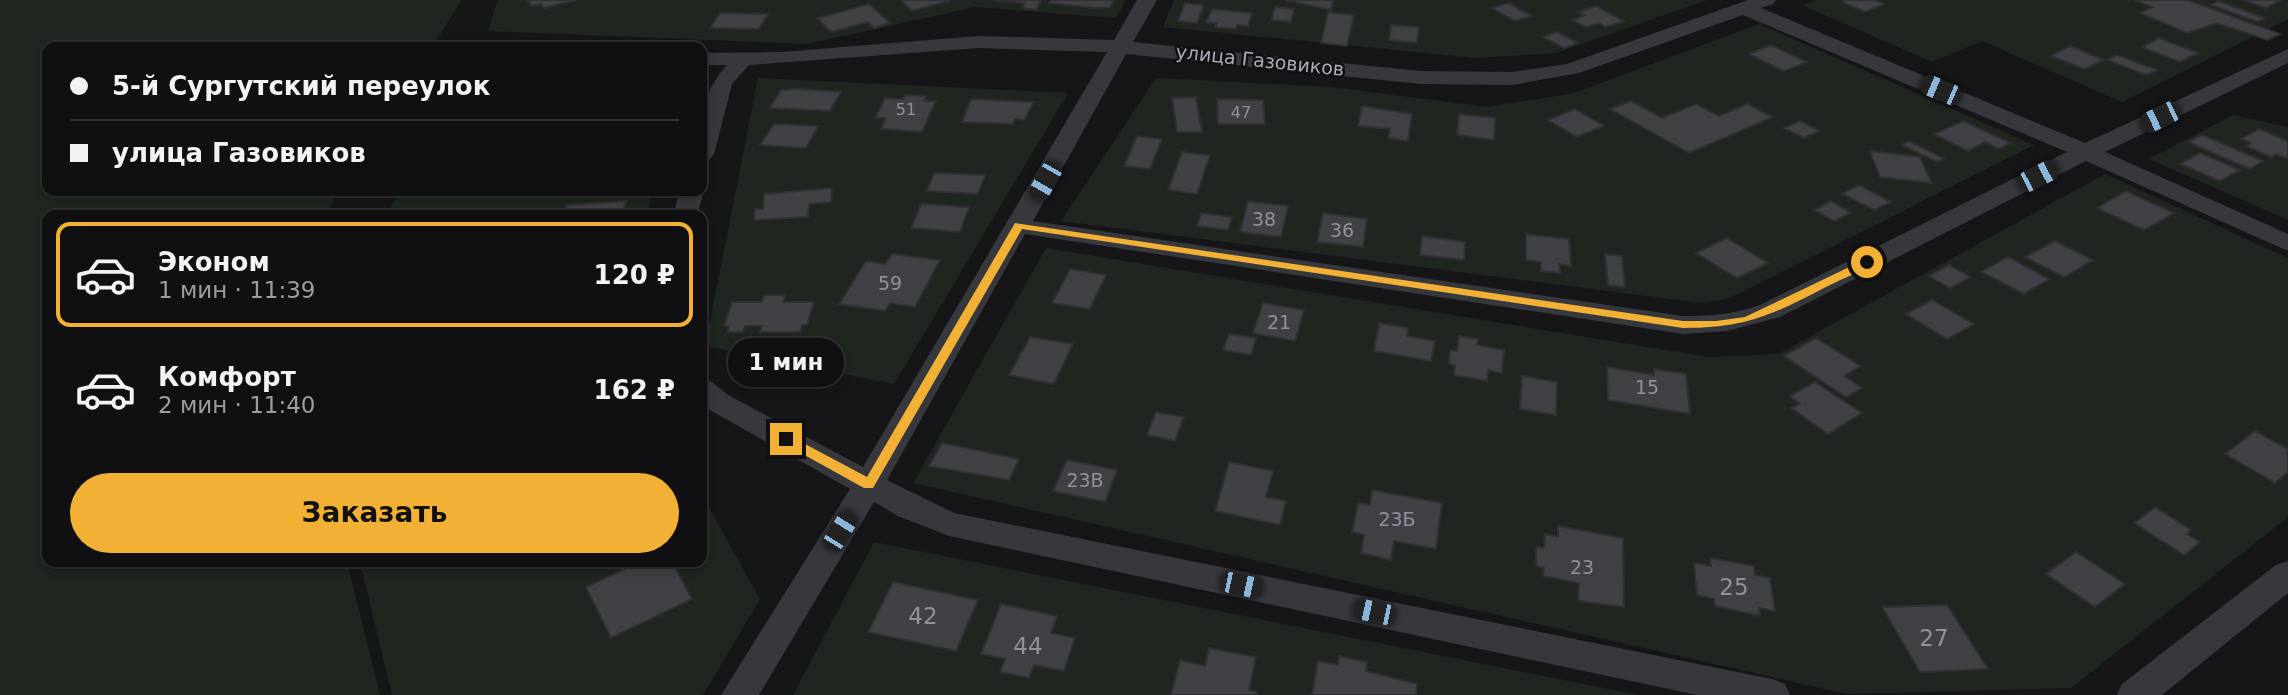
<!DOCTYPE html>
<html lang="ru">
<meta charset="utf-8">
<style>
:root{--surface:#101012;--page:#19191b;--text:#f1f3f6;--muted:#9c9d9f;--line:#303032;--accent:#f2b134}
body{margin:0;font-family:"DejaVu Sans",sans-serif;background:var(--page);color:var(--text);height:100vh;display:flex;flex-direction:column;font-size:26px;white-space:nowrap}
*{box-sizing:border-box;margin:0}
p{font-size:23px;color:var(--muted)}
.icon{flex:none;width:38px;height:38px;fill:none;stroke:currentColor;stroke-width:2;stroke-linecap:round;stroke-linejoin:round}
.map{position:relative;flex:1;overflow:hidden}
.sheet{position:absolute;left:42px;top:210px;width:665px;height:357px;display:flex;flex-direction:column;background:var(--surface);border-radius:14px;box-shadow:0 4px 10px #0003,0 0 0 2px var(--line)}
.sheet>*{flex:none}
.hud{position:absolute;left:42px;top:42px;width:665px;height:154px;border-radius:14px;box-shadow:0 4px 10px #0003,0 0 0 2px var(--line);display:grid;align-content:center;height:154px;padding:0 28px;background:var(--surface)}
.end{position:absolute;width:32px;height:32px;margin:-16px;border:9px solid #f2b134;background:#111;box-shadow:0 0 0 4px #111}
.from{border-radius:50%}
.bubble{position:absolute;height:49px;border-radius:24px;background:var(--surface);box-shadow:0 4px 10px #0003,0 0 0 2px var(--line);font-size:23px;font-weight:600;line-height:49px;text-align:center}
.car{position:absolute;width:21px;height:42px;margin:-21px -10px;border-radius:9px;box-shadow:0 0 5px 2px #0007;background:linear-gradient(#222 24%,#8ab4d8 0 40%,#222 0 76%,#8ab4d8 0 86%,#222 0)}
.hud b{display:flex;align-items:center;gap:24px;height:66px;font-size:26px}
.hud b+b{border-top:2px solid var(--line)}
.hud i{width:18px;height:18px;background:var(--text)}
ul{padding:12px 0 0;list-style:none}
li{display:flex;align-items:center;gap:21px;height:105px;margin:0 14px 10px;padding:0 14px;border:4px solid transparent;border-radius:14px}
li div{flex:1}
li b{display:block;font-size:26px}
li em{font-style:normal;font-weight:600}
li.current{border-color:var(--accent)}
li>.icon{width:63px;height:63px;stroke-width:1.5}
.primary-button{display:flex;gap:14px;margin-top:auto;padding:14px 28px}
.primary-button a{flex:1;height:80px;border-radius:42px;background:var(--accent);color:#111;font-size:28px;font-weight:600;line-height:80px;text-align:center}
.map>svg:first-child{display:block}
</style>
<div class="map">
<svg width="2288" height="695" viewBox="0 0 2288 695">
<rect width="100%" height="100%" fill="#161618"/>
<path fill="#1e261f" d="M 0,0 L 462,0 L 432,47 L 47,47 L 47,191 L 340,191 L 325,215 L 47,215 L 47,562 L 347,562 L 380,695 L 0,695 Z
M 498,0 L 1126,0 L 1116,18 L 975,7 L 807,44 L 488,31 Z
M 1174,0 L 1707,0 L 1556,53 L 1476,58 L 1163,27 Z
M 1815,0 L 2288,0 L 2288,19 L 2122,102 L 1982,41 L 1932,62 L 1802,5 Z
M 1759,24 L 2034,145 L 1740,293 L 1724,300 L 1701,303 L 1061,221 L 1156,78 L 1331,87 L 1488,107 L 1574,93 Z
M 758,78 L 1068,93 L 894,384 L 705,346 Z
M 2233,115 L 2288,127 L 2288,220 L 2149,159 Z
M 2105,174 L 2288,258 L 2288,517 L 2071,688 L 1847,694 L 913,483 L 1046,248 L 1708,357 L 1778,354 Z
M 401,191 L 653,191 L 646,215 L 332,215 L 388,211 Z
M 702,495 L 760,599 L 703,695 L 392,695 L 360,562 L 702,562 Z
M 874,542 L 1639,695 L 793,695 Z"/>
<path fill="#404145" stroke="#303034" stroke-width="2" d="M 527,0 L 577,0 L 544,8 L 541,4 L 532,6 Z
M 901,0 L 948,0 L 949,1 L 912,11 Z
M 992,0 L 1041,0 L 1036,10 L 1023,8 L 1025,3 Z
M 1051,0 L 1114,0 L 1110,7 L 1095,8 L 1049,3 Z
M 1285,0 L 1333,0 L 1331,10 Z
M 1845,0 L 1874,0 L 1884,4 L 1865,12 L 1842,2 Z
M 2139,0 L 2188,0 L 2280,34 L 2267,40 L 2217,23 L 2187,33 L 2140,13 L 2153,7 L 2136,1 Z
M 2244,0 L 2281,0 L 2266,8 Z
M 2218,1 L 2264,18 L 2258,22 L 2211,5 Z
M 1185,3 L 1204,5 L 1197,23 L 1178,21 Z
M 1508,3 L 1532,16 L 1515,21 L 1492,8 Z
M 869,4 L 890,23 L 874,28 L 868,22 L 831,32 L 817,18 Z
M 1596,6 L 1624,21 L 1606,27 L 1599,23 L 1586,27 L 1572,20 L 1585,15 L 1578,12 Z
M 1275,7 L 1294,9 L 1291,22 L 1271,20 Z
M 1212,9 L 1252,13 L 1248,26 L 1237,25 L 1236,29 L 1215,27 L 1217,23 L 1206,22 Z
M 1328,12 L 1354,15 L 1347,46 L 1321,43 Z
M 720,13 L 768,14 L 759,29 L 710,28 Z
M 1391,25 L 1419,27 L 1417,43 L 1389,40 Z
M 1557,32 L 1578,43 L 1564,48 L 1543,37 Z
M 2159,38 L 2198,53 L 2180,62 L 2142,47 Z
M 1771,45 L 1807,62 L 1784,71 L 1749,54 Z
M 2070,46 L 2104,60 L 2084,69 L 2051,56 Z
M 2117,55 L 2157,70 L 2146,75 L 2107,60 Z
M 798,89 L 841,92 L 830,111 L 770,108 L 781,90 Z
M 905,95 L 926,96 L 924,101 L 936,101 L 922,132 L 881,129 L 886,118 L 875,118 L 885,98 L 903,99 Z
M 1196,97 L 1202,132 L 1177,132 L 1172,98 Z
M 971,99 L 1034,102 L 1024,120 L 1015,119 L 1013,124 L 962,122 Z
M 1217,99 L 1263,100 L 1265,124 L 1218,124 Z
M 1631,101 L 1662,118 L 1696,104 L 1719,116 L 1748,104 L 1773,117 L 1689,153 L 1610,109 Z
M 1362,106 L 1412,114 L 1408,141 L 1388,138 L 1390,129 L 1358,126 Z
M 1575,109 L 1604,126 L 1577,137 L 1548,120 Z
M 1459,114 L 1495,118 L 1494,140 L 1457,135 Z
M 1800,121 L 1820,131 L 1804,138 L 1784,128 Z
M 1963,121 L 2011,143 L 1998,149 L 1985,142 L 1968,151 L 1934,134 Z
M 774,124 L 818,126 L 806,148 L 760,145 Z
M 2259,129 L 2288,141 L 2288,159 L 2276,154 L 2271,157 L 2246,146 L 2251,143 L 2241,139 Z
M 2202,135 L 2263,161 L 2250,169 L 2188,142 Z
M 1137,136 L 1162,139 L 1150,169 L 1124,166 Z
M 1909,141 L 1945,159 L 1937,162 L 1902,145 Z
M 1870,151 L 1920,157 L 1932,183 L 1880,177 Z
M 1182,152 L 1210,155 L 1197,194 L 1168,190 Z
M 2200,153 L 2240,170 L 2220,181 L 2180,164 Z
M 934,173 L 985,175 L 978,194 L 927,191 Z
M 1859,185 L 1891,202 L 1874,210 L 1842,194 Z
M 832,188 L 831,202 L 809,204 L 808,217 L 754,220 L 755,209 L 763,209 L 764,194 Z
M 2126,191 L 2174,213 L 2144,230 L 2097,208 Z
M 626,201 L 622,215 L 563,215 L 567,205 Z
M 1248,201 L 1288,206 L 1281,237 L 1240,232 Z
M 1831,201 L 1851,213 L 1834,221 L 1814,210 Z
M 921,204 L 969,207 L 960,232 L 911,228 Z
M 1201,213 L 1232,217 L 1228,230 L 1197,226 Z
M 1323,213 L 1367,219 L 1363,247 L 1317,242 Z
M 1526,234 L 1569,239 L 1571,266 L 1559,264 L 1560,273 L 1541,271 L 1541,262 L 1526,260 Z
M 1422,236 L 1465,242 L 1464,260 L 1420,255 Z
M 1727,238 L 1768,263 L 1737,278 L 1696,253 Z
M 2055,241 L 2093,260 L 2064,277 L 2025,257 Z
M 892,254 L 940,260 L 915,307 L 890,303 L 885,311 L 839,304 L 866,261 L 885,264 Z
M 1605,254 L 1622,256 L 1625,287 L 1608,285 Z
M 2008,257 L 2049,279 L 2024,294 L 1981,272 Z
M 1949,265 L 1970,277 L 1950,288 L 1929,276 Z
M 1070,269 L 1106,275 L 1090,309 L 1052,303 Z
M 764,295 L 785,295 L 783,302 L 814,302 L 807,325 L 802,325 L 800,332 L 760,332 L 762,326 L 745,326 L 743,332 L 727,332 L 729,326 L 724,326 L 732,302 L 762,302 Z
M 1932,300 L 1974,324 L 1947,339 L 1906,314 Z
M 1263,303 L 1304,310 L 1295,341 L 1253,333 Z
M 1379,323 L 1408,328 L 1407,336 L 1435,341 L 1431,361 L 1374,351 Z
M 1229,334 L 1256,338 L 1251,355 L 1223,350 Z
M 1459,336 L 1478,339 L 1477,345 L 1504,350 L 1502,373 L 1488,370 L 1487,381 L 1454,375 L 1455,365 L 1449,364 L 1450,350 L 1457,351 Z
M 1030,337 L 1073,344 L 1054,384 L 1009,375 Z
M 1816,338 L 1861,366 L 1844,376 L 1862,388 L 1846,397 L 1784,356 Z
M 1607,367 L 1654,375 L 1654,369 L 1686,374 L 1690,414 L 1608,400 Z
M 1522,376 L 1557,382 L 1556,415 L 1520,409 Z
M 1815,382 L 1862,413 L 1828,434 L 1791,408 L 1800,404 L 1790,396 Z
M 1156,412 L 1184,417 L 1175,441 L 1147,435 Z
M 2255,431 L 2288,449 L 2288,472 L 2275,483 L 2225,454 Z
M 942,443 L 1019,459 L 1009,480 L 929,466 Z
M 1067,460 L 1117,470 L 1105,502 L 1053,491 Z
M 1229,462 L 1273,471 L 1266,497 L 1286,501 L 1280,525 L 1215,511 Z
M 1372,490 L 1442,503 L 1436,549 L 1394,541 L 1391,560 L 1361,553 L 1364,535 L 1352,532 L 1358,503 L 1370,505 Z
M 2155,507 L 2191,530 L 2187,534 L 2200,542 L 2184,555 L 2134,523 Z
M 1558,526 L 1623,538 L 1624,607 L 1578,601 L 1579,583 L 1543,576 L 1544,568 L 1536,566 L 1536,547 L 1544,548 L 1545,534 L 1558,537 Z
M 2076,552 L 2125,584 L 2095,607 L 2046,574 Z
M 1710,558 L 1754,566 L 1755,575 L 1770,578 L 1775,611 L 1759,608 L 1760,616 L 1715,606 L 1714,599 L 1697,595 L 1694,563 L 1711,566 Z
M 640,562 L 672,562 L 692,599 L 611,638 L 586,587 Z
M 893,582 L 978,600 L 956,651 L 868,632 Z
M 1001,604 L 1057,616 L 1051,633 L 1075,638 L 1064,671 L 1034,665 L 1029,678 L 1000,672 L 1005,659 L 981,654 Z
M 1947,605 L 1988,669 L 1920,672 L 1882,607 Z
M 1209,648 L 1256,657 L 1249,690 L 1257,691 L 1256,695 L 1171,695 L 1180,660 L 1205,666 Z
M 1339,656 L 1367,662 L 1366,671 L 1417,684 L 1416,695 L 1312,695 L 1318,661 L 1338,665 Z"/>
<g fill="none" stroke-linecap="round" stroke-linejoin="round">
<path fill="#37383d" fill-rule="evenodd" d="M 1137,0 L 1157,0 L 1133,42 L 1421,71 L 1512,72 L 1567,64 L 1748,0 L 1776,0 L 1773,4 L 1761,8 L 2085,143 L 2288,49 L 2288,63 L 2105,152 L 2288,234 L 2288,251 L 2086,161 L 1780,317 L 1727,331 L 1683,334 L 1025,234 L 887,480 L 954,513 L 1772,679 L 1785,684 L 1790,695 L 1697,695 L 949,536 L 898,516 L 874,502 L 759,695 L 721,695 L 850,489 L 708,409 L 702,404 L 702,379 L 712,382 L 728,395 L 863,467 L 1107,52 L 979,48 L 749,65 L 732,84 L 714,154 L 710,159 L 702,161 C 700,124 700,94 727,65 L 702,65 L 702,53 L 781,52 L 979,36 L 1114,40 ZM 1743,15 L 2067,152 L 1760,305 C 1735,314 1710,316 1683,316 L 1033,221 L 1126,54 L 1421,84 L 1512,85 L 1579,73 Z
M 702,188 L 704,191 L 697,215 L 673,215 L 680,191 L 702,191 Z
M 2288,561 L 2288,593 L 2162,695 L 2117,695 L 2122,684 L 2276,565 Z"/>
</g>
<path fill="#f2b134" d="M 1015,223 L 1683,321 L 1716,321 L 1745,317 L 1864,260 L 1873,262 C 1861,272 1844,278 1830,285 C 1773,314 1749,328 1683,328 L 1022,229 L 873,488 L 864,488 L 781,442 L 781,436 L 790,436 L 867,477 Z"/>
<g text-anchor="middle" stroke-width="5" stroke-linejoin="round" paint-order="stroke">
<g font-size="16" fill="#8e929b">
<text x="906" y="115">51</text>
<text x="1241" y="118">47</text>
</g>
<g font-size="19" fill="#a8adb8" stroke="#111113">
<text transform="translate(1260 60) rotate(6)" y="7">улица Газовиков</text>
</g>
<g font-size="19" fill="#8e929b">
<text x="1264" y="226">38</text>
<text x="1342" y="237">36</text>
<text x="890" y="290">59</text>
<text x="1279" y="329">21</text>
<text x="1647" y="394">15</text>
<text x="1085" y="487">23В</text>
<text x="1397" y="526">23Б</text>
<text x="1582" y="574">23</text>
</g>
<g font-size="23" fill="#8e929b">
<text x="1734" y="595">25</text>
<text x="923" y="624">42</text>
<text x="1934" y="646">27</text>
<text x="1028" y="654">44</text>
</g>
</g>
</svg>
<i class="end from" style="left:1867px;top:262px"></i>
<i class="end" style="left:786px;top:439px"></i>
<div class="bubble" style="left:728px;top:338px;width:116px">1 мин</div>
<i class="car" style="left:1940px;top:90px;rotate:293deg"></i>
<i class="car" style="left:2160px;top:117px;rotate:244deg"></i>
<i class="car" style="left:2038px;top:176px;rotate:63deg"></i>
<i class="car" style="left:1045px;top:181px;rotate:210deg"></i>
<i class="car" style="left:840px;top:531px;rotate:32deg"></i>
<i class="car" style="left:1241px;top:585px;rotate:102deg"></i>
<i class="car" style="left:1374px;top:612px;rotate:282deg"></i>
<div class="hud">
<b><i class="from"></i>5-й Сургутский переулок</b>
<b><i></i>улица Газовиков</b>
</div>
<section class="sheet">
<ul>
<li class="current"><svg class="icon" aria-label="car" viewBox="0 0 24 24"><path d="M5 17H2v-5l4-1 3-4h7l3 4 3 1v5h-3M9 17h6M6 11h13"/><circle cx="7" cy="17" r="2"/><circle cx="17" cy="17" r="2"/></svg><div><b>Эконом</b><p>1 мин · 11:39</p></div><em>120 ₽</em></li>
<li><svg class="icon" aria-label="car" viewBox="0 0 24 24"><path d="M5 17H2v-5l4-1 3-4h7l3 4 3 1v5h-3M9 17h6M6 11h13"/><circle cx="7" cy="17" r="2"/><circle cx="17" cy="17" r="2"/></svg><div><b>Комфорт</b><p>2 мин · 11:40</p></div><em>162 ₽</em></li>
</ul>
<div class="primary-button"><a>Заказать</a></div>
</section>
</div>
